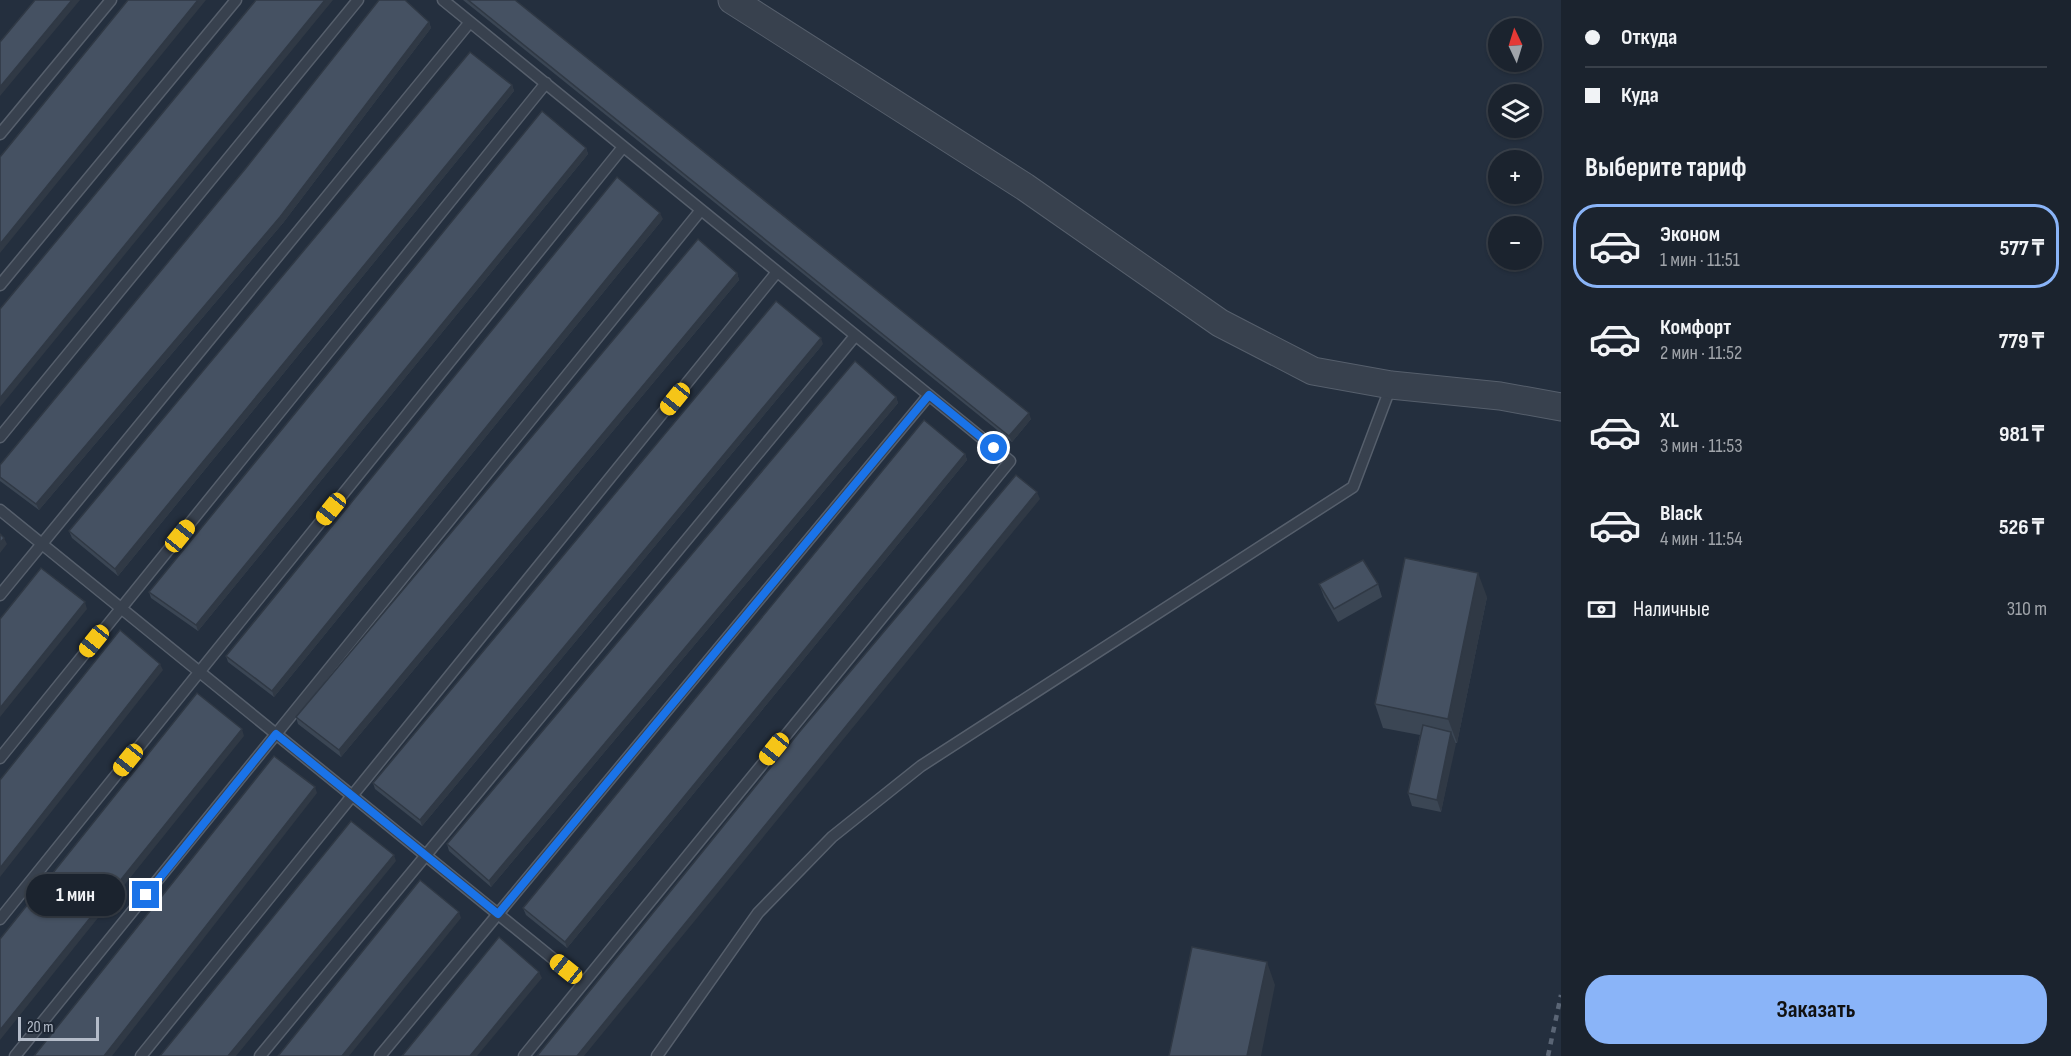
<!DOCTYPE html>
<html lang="ru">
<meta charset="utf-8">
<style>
:root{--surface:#1b232e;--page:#242b36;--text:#f1f3f6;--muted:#a0a4aa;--line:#39404a;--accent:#8ab4f8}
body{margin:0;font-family:"Sofia Sans Condensed",sans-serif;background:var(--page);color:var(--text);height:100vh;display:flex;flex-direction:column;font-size:22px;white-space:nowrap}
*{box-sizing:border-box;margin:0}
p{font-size:20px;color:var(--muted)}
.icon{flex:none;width:33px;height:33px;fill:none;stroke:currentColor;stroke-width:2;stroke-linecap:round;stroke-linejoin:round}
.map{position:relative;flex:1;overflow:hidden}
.side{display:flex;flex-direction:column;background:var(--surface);width:510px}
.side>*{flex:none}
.hud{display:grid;align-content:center;height:132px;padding:0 24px;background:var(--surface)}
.needle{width:39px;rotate:356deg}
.buttons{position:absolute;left:1488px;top:18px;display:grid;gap:12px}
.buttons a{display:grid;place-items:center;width:54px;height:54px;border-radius:50%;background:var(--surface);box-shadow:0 2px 4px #0004,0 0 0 2px var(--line);font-size:30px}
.scale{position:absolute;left:18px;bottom:15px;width:81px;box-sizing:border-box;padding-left:6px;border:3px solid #b4bcc9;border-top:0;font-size:16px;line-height:21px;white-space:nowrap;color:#b4bcc9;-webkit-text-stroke:4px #1d2633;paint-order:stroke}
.end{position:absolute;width:27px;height:27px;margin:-14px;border:8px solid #1a73e8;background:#fff;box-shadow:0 0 0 3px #fff}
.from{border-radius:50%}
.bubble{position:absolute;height:42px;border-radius:21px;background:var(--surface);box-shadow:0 2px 4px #0004,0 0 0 2px var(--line);font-size:20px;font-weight:700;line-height:42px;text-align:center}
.car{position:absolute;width:18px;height:36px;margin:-18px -9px;border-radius:8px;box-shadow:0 0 4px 2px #0007;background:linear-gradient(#f5c518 24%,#345 0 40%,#f5c518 0 76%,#345 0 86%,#f5c518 0)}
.hud b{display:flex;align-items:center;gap:21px;height:57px;font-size:22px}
.hud b+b{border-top:2px solid var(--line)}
.hud i{width:15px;height:15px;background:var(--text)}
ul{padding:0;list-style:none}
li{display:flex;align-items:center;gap:18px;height:84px;margin:0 12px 9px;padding:0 12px;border:3px solid transparent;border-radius:24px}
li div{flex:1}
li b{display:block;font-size:22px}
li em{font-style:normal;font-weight:700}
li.current{border-color:var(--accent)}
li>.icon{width:54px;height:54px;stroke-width:1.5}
h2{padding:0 24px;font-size:27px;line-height:72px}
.pay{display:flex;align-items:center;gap:15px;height:66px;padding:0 24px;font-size:22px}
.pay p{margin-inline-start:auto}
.button{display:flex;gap:12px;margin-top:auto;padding:12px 24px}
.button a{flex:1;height:69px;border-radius:24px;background:var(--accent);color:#111;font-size:24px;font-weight:700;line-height:69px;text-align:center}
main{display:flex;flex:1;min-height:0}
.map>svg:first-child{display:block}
</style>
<main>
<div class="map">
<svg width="1561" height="1056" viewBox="0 0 1561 1056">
<rect width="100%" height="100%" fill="#242f3e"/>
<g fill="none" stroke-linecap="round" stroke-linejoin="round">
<g stroke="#565f6c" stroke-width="13">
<path id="service" d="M 443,0 L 1010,461 L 524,1056
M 0,134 L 111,0
M 0,285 L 236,0
M 0,437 L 358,0
M 0,510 L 583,983
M 0,595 L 470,22
M 0,758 L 546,83
M 0,919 L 623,147
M 15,1056 L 701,210
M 141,1056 L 777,272
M 260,1056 L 855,336
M 380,1056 L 929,395
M 657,1056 L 758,913 L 832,837 L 921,766 L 1353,487 L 1391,386"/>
</g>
<g stroke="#565f6c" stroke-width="29">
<path id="tertiary" d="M 732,0 L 1025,187 L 1220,323 L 1313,371 L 1391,385 L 1500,396 L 1561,407"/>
</g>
<use href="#service" stroke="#38414e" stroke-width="10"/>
<use href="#tertiary" stroke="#38414e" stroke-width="27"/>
<path stroke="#5a6575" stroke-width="4.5" stroke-dasharray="6 6" stroke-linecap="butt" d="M 1548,1056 L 1561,995"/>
</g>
<path fill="#3b4654" d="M 463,0 L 515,0 L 1031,419 L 1012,442 Z
M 429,22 L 431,28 L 283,223 L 39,510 L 0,481 L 0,465 Z
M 512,85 L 514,91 L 118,576 L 72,538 L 69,531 Z
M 586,148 L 588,154 L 198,631 L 151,598 L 149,592 Z
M 663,219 L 274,697 L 228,662 L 226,656 Z
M 737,273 L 739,280 L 341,757 L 298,724 L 296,717 Z
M 823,344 L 422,826 L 375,789 L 373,783 Z
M 896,397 L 898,403 L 491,887 L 449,851 L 447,844 Z
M 965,454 L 967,460 L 567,948 L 526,915 L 523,908 Z
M 1319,584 L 1378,584 L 1382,597 L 1338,622 L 1324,597 Z
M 1487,597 L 1457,743 L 1455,743 L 1441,812 L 1412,806 L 1408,793 L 1420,735 L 1383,728 L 1375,704 Z"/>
<path fill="#303945" d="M 72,0 L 80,0 L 0,96 L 0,87 Z
M 198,0 L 206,0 L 0,253 L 0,244 Z
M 325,0 L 333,0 L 0,407 L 0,398 Z
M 429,22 L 431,28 L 283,223 L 39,510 L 36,504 Z
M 512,85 L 514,91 L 118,576 L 115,569 Z
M 586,148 L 588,154 L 198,631 L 196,625 Z
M 660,213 L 663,219 L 274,697 L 272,691 Z
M 737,273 L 739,280 L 341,757 L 339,750 Z
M 821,338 L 823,344 L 422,826 L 420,820 Z
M 896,397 L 898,403 L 491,887 L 489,881 Z
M 1029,413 L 1031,419 L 1012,442 L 1009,436 Z
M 965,454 L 967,460 L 567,948 L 565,942 Z
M 1037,492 L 1040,499 L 584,1056 L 577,1056 Z
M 4,538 L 7,544 L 0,553 L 0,543 Z
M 1478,573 L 1487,597 L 1457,743 L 1448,719 Z
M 85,602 L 87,609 L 0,717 L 0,708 Z
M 160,664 L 163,670 L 0,877 L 0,868 Z
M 242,729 L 244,736 L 0,1040 L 0,1030 Z
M 1451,732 L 1456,744 L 1441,812 L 1437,800 Z
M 315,787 L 317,793 L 112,1056 L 104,1056 Z
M 394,855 L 396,861 L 236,1056 L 228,1056 Z
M 459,912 L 461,918 L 349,1056 L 342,1056 Z
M 1267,962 L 1275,985 L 1261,1056 L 1247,1056 Z
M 539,972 L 542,978 L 477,1056 L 470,1056 Z"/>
<path fill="#455162" stroke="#303945" stroke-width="1.5" d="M 35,0 L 72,0 L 0,87 L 0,42 Z
M 128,0 L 198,0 L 0,244 L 0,157 Z
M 256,0 L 325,0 L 0,398 L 0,309 Z
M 379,0 L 405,0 L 429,22 L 280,217 L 36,504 L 0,477 L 0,465 L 246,168 Z
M 468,0 L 515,0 L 1029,413 L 1009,436 Z
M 470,52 L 512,85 L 115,569 L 69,531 Z
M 542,111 L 586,148 L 196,625 L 149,592 Z
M 617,177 L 660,213 L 272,691 L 226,656 Z
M 698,239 L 737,273 L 339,750 L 296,717 Z
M 776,301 L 821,338 L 420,820 L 373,783 Z
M 855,361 L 896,397 L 489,881 L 447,844 Z
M 924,420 L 965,454 L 565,942 L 523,908 Z
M 1016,475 L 1037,492 L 577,1056 L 537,1056 L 801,730 Z
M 0,534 L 4,538 L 0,543 Z
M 1405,558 L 1478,573 L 1448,719 L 1375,704 Z
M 1363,560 L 1378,584 L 1334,609 L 1319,584 Z
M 41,568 L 85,602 L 0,708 L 0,619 Z
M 120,630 L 160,664 L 0,868 L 0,780 Z
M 197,693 L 242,729 L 0,1030 L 0,939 Z
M 1423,725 L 1451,732 L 1437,800 L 1408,793 Z
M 274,756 L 315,787 L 104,1056 L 34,1056 Z
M 351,821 L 394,855 L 228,1056 L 160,1056 Z
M 420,880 L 459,912 L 342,1056 L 278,1056 Z
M 499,937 L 539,972 L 470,1056 L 402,1056 Z
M 1192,947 L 1267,962 L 1247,1056 L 1169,1056 Z"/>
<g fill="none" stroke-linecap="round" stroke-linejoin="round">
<path stroke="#1a73e8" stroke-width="8" d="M 146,895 L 276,734 L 498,914 L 929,395 L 994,448"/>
</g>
</svg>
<div class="buttons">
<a><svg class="needle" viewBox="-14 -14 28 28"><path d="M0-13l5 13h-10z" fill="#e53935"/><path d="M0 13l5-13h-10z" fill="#a0a4aa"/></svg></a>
<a><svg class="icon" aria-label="layers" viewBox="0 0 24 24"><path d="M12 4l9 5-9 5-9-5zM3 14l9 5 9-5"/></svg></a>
<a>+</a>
<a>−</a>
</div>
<div class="scale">20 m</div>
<i class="end from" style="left:994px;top:448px"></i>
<i class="end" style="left:146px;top:895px"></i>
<div class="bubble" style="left:26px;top:874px;width:99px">1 мин</div>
<i class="car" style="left:675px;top:399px;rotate:219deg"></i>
<i class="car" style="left:331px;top:509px;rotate:219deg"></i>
<i class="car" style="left:180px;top:536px;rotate:39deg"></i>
<i class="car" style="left:94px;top:641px;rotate:219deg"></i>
<i class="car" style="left:774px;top:749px;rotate:219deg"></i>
<i class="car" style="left:128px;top:760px;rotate:219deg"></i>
<i class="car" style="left:566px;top:969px;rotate:309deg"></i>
</div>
<section class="side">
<div class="hud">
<b><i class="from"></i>Откуда</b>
<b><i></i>Куда</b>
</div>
<h2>Выберите тариф</h2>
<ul>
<li class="current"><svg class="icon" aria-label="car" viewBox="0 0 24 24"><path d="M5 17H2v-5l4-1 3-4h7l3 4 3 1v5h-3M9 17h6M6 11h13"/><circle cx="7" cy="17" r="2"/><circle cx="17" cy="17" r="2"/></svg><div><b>Эконом</b><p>1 мин · 11:51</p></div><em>577 ₸</em></li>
<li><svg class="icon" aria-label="car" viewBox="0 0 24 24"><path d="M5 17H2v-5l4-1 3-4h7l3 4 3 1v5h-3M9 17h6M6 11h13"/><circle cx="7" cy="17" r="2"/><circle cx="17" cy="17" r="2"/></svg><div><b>Комфорт</b><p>2 мин · 11:52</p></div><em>779 ₸</em></li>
<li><svg class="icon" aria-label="car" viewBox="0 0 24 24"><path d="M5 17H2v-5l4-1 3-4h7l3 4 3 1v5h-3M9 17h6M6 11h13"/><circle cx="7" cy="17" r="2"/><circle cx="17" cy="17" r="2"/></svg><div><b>XL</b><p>3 мин · 11:53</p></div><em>981 ₸</em></li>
<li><svg class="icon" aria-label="car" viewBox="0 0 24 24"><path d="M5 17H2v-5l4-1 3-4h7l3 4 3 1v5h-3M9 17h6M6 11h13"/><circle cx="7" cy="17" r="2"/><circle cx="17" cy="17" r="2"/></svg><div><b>Black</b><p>4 мин · 11:54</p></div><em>526 ₸</em></li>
</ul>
<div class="pay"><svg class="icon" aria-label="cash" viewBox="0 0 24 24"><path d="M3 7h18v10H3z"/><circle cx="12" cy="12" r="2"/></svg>Наличные<p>310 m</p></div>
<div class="button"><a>Заказать</a></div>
</section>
</main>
